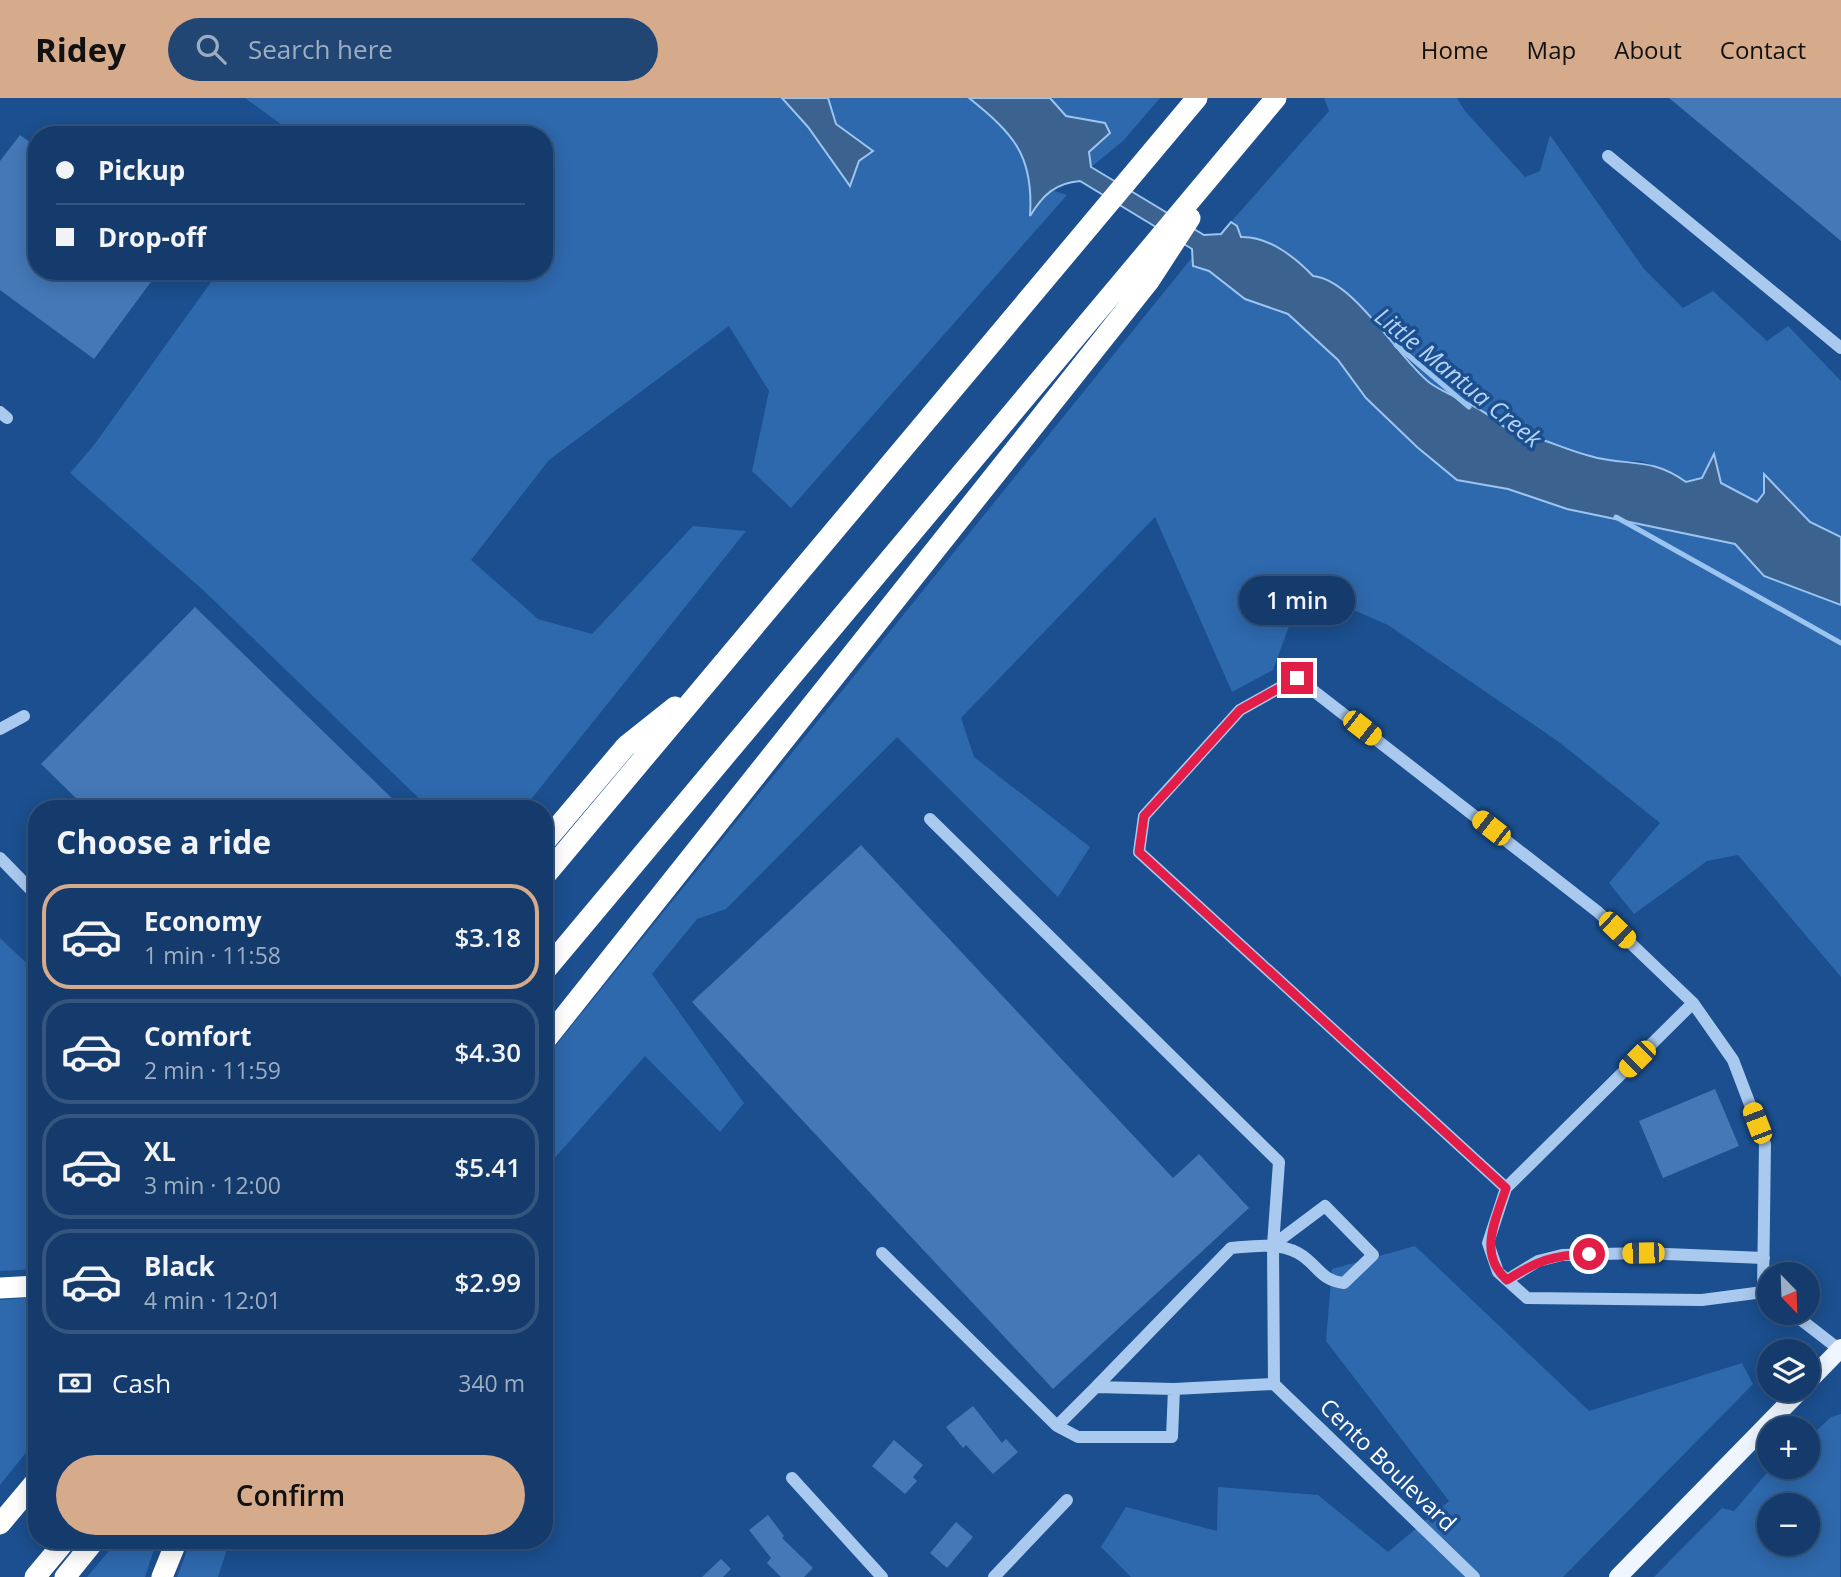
<!DOCTYPE html>
<meta charset="utf-8">
<style>
:root{--surface:#143b6b;--page:#214673;--text:#f1f3f6;--muted:#9dadc1;--line:#33557e;--accent:#d6ab8b}
body{margin:0;font-family:"Open Sans",sans-serif;background:var(--page);color:var(--text);height:100vh;display:flex;flex-direction:column;font-size:26px;white-space:nowrap}
*{box-sizing:border-box;margin:0}
p{font-size:23px;color:var(--muted)}
.icon{flex:none;width:38px;height:38px;fill:none;stroke:currentColor;stroke-width:2;stroke-linecap:round;stroke-linejoin:round}
.map{position:relative;flex:1;overflow:hidden}
.panel{position:absolute;left:28px;top:702px;width:525px;height:749px;display:flex;flex-direction:column;background:var(--surface);border-radius:28px;box-shadow:0 4px 18px #0003,0 0 0 2px var(--line)}
.panel>*{flex:none}
.top-card{position:absolute;left:28px;top:28px;width:525px;height:154px;border-radius:28px;box-shadow:0 4px 18px #0003,0 0 0 2px var(--line);display:grid;align-content:center;height:154px;padding:0 28px;background:var(--surface)}
.needle{width:46px;rotate:157deg}
.fabs{position:absolute;left:1757px;top:1164px;display:grid;gap:14px}
.fabs a{display:grid;place-items:center;width:63px;height:63px;border-radius:50%;background:var(--surface);box-shadow:0 4px 18px #0003,0 0 0 2px var(--line);font-size:35px}
.end{position:absolute;width:32px;height:32px;margin:-16px;border:9px solid #e11d48;background:#fff;box-shadow:0 0 0 4px #fff}
.from{border-radius:50%}
.bubble{position:absolute;height:49px;border-radius:24px;background:var(--surface);box-shadow:0 4px 18px #0003,0 0 0 2px var(--line);font-size:23px;font-weight:600;line-height:49px;text-align:center}
.car{position:absolute;width:21px;height:42px;margin:-21px -10px;border-radius:9px;box-shadow:0 0 5px 2px #0007;background:linear-gradient(#f5c518 24%,#345 0 40%,#f5c518 0 76%,#345 0 86%,#f5c518 0)}
.top-card b{display:flex;align-items:center;gap:24px;height:66px;font-size:26px}
.top-card b+b{border-top:2px solid var(--line)}
.top-card i{width:18px;height:18px;background:var(--text)}
ul{padding:0;list-style:none}
li{display:flex;align-items:center;gap:21px;height:105px;margin:0 14px 10px;padding:0 14px;border:4px solid var(--line);border-radius:28px}
li div{flex:1}
li b{display:block;font-size:26px}
li em{font-style:normal;font-weight:600}
li.on{border-color:var(--accent)}
li>.icon{width:63px;height:63px;stroke-width:1.5}
h2{padding:0 28px;font-size:32px;line-height:84px}
.pay{display:flex;align-items:center;gap:18px;height:77px;padding:0 28px;font-size:26px}
.pay p{margin-inline-start:auto}
.action{display:flex;gap:14px;margin-top:auto;padding:14px 28px}
.action a{flex:1;height:80px;border-radius:42px;background:var(--accent);color:#111;font-size:28px;font-weight:600;line-height:80px;text-align:center}
header{display:flex;align-items:center;gap:42px;box-sizing:border-box;height:98px;padding:0 35px;background:var(--accent);color:#111}
header strong{font-size:33px}
nav{display:flex;gap:38px;margin-inline-start:auto;font-size:24px}
.search{width:490px;height:63px;background:var(--page);display:flex;align-items:center;gap:18px;box-sizing:border-box;padding:0 24px;border-radius:38px;color:var(--muted);font-size:26px}
.map>svg:first-child{display:block}
</style>
<header>
<strong>Ridey</strong>
<div class="search"><svg class="icon" aria-label="search" viewBox="0 0 24 24"><circle cx="10" cy="10" r="6"/><path d="M15 15l6 6"/></svg>Search here</div>
<nav><a>Home</a><a>Map</a><a>About</a><a>Contact</a></nav>
</header>
<div class="map">
<svg width="1841" height="1479" viewBox="0 0 1841 1479">
<rect width="100%" height="100%" fill="#1b4f8f"/>
<path fill="#2e69ad" fill-rule="evenodd" d="M 245,0 L 782,0 L 808,29 L 850,87 L 859,63 L 873,53 L 836,26 L 828,0 L 969,0 L 997,22 L 1028,65 L 1032,116 L 1051,92 L 1067,97 L 791,410 L 752,373 L 769,293 L 729,228 L 549,362 L 471,462 L 538,521 L 592,536 L 693,428 L 746,433 L 524,710 L 429,710 L 203,492 L 70,375 L 94,347 L 219,173 L 544,173 L 544,37 L 296,37 Z
M 1050,0 L 1160,0 L 1123,43 L 1091,69 C 1086,42 1068,19 1050,0 Z
M 1324,0 L 1457,0 L 1465,13 L 1525,79 L 1540,73 L 1550,37 L 1644,171 L 1683,210 L 1713,193 L 1767,243 L 1788,228 L 1841,283 L 1841,439 L 1810,424 L 1765,377 L 1764,395 L 1757,405 L 1721,385 L 1713,357 L 1702,380 L 1686,384 L 1675,375 L 1641,363 L 1621,364 L 1593,359 L 1512,334 L 1481,311 L 1453,300 L 1427,282 L 1394,243 L 1322,179 L 1313,178 C 1295,159 1268,139 1241,139 L 1237,128 L 1231,124 L 1329,13 Z
M 1194,157 L 1193,168 L 1209,173 L 1245,201 L 1288,216 L 1338,262 L 1366,300 L 1417,349 L 1457,382 L 1508,391 L 1567,411 L 1735,446 L 1764,478 L 1841,507 L 1841,879 L 1738,757 L 1707,763 L 1634,816 L 1609,785 L 1660,725 L 1559,644 L 1388,527 L 1303,490 L 1273,572 L 1232,594 L 1155,419 L 961,620 L 974,659 L 1090,749 L 1058,799 L 897,639 L 726,811 L 697,821 L 652,876 L 744,1005 L 720,1034 L 645,958 L 544,1072 L 544,962 Z
M 0,840 L 37,875 L 37,1171 L 0,1173 Z
M 1415,1148 L 1589,1313 L 1742,1265 L 1753,1286 L 1563,1479 L 1131,1479 L 1101,1449 L 1126,1409 L 1217,1433 L 1218,1389 L 1318,1397 L 1388,1454 L 1449,1403 L 1326,1243 L 1332,1171 Z
M 37,1199 L 37,1341 L 0,1387 L 0,1202 Z
M 1841,1316 L 1840,1479 L 1654,1479 L 1722,1410 L 1734,1413 L 1772,1369 L 1808,1368 L 1808,1341 L 1831,1319 ZM 1769,1407 L 1808,1407 L 1808,1446 L 1769,1446 Z
M 118,1442 L 157,1442 L 145,1479 L 87,1479 Z
M 191,1442 L 230,1442 L 218,1479 L 177,1479 Z"/>
<path fill="#3c6290" stroke="#9cc4f0" stroke-width="2" d="M 782,0 L 828,0 L 836,26 L 873,53 L 859,63 L 850,88 L 808,29 Z
M 969,0 L 1050,0 L 1066,18 L 1105,25 L 1110,35 L 1089,54 L 1091,69 L 1204,137 L 1221,136 L 1231,124 L 1237,128 L 1241,139 C 1268,138 1295,159 1313,178 C 1353,181 1400,262 1430,285 C 1447,297 1465,302 1482,313 C 1493,319 1502,329 1513,334 C 1519,337 1527,337 1534,339 C 1553,345 1571,353 1590,358 C 1628,369 1650,358 1686,384 L 1702,380 L 1714,356 L 1721,385 L 1757,404 L 1764,395 L 1764,376 L 1810,424 L 1841,439 L 1841,507 L 1764,478 L 1735,446 L 1567,411 L 1508,391 L 1457,382 L 1417,349 L 1366,300 L 1338,262 L 1288,216 L 1245,201 L 1209,173 L 1193,168 L 1192,151 L 1080,83 C 1055,85 1043,97 1030,118 C 1034,58 1014,36 969,0 Z"/>
<g fill="none" stroke-linecap="round" stroke-linejoin="round">
<path stroke="#9cc4f0" stroke-width="5" d="M 1396,247 L 1469,309
M 1616,419 L 1841,545"/>
</g>
<path fill="#4478b7" d="M 1669,0 L 1841,0 L 1841,143 Z
M 20,37 L 37,49 L 37,173 L 159,173 L 94,261 L 0,192 L 0,63 Z
M 195,509 L 402,710 L 86,710 L 41,666 Z
M 861,747 L 1173,1080 L 1199,1056 L 1249,1110 L 1053,1291 L 692,904 Z
M 1715,991 L 1739,1048 L 1663,1080 L 1639,1023 Z
M 973,1308 L 1002,1345 L 1006,1341 L 1018,1354 L 993,1376 L 966,1347 L 963,1350 L 946,1329 Z
M 894,1342 L 923,1367 L 913,1379 L 917,1383 L 905,1396 L 872,1368 Z
M 768,1417 L 784,1438 L 782,1440 L 813,1470 L 804,1479 L 781,1479 L 767,1465 L 771,1460 L 749,1432 Z
M 956,1424 L 973,1439 L 947,1470 L 930,1455 Z
M 721,1461 L 731,1471 L 723,1479 L 702,1479 Z"/>
<g fill="none" stroke-linecap="round" stroke-linejoin="round">
<path stroke="#a9c9ee" stroke-width="12" d="M 1608,58 L 1841,250
M 0,314 L 7,320
M 0,631 L 24,618
M 930,721 L 1279,1064 L 1273,1147 L 1274,1286
M 0,760 L 37,798
M 1506,1090 L 1139,754 L 1144,718 L 1240,612 L 1297,580 L 1598,814 L 1693,905
M 1273,1147 L 1325,1108 L 1373,1157 L 1344,1185 C 1319,1182 1318,1166 1298,1155 C 1277,1144 1253,1148 1231,1150 L 1096,1289 L 1174,1291 L 1274,1286
M 882,1155 L 1057,1328 L 1096,1289
M 1507,1182 L 1538,1163 L 1562,1157 L 1642,1155 L 1764,1160
M 1763,1194 L 1765,1046 L 1733,962 L 1693,905 L 1506,1090 L 1488,1145 L 1498,1174 L 1527,1200 L 1702,1202 L 1763,1194 L 1769,1198
M 1791,1214 L 1840,1252
M 1274,1286 L 1474,1479
M 1057,1328 L 1078,1339 L 1172,1339 L 1174,1291
M 792,1380 L 882,1479
M 994,1479 L 1067,1402"/>
<path stroke="#f0f6ff" stroke-width="18" d="M 1808,1284 L 1841,1250
M 1618,1479 L 1801,1292"/>
<path stroke="#fff" stroke-width="21" d="M 544,745 L 626,648 L 675,609
M 544,779 L 1197,0
M 544,874 L 1276,0
M 544,944 L 1149,183 L 1190,120
M 0,1190 L 37,1188
M 0,1426 L 37,1382
M 35,1479 L 66,1442
M 65,1479 L 95,1442
M 162,1479 L 177,1442"/>
</g>
<g fill="none" stroke-linecap="round" stroke-linejoin="round">
<path stroke="#e11d48" stroke-width="9" d="M 1297,580 L 1240,612 L 1176,683 L 1144,718 L 1139,754 L 1506,1090 C 1496,1122 1477,1156 1507,1182 C 1537,1163 1552,1157 1589,1156"/>
</g>
<g text-anchor="middle" stroke-width="7" stroke-linejoin="round" paint-order="stroke">
<g font-size="23" fill="#fff" stroke="#1b4f8f">
<text transform="translate(1388 1367) rotate(44)" y="8">Cento Boulevard</text>
</g>
<g font-size="24" font-style="italic" fill="#b5d3f5" stroke="#1b4f8f">
<text transform="translate(1458 280) rotate(39)" y="8">Little Mantua Creek</text>
</g>
</g>
</svg>
<div class="fabs">
<a><svg class="needle" viewBox="-14 -14 28 28"><path d="M0-13l5 13h-10z" fill="#e53935"/><path d="M0 13l5-13h-10z" fill="#9dadc1"/></svg></a>
<a><svg class="icon" aria-label="layers" viewBox="0 0 24 24"><path d="M12 4l9 5-9 5-9-5zM3 14l9 5 9-5"/></svg></a>
<a>+</a>
<a>−</a>
</div>
<i class="end from" style="left:1589px;top:1156px"></i>
<i class="end" style="left:1297px;top:580px"></i>
<div class="bubble" style="left:1239px;top:478px;width:116px">1 min</div>
<i class="car" style="left:1362px;top:630px;rotate:128deg"></i>
<i class="car" style="left:1491px;top:730px;rotate:308deg"></i>
<i class="car" style="left:1617px;top:832px;rotate:134deg"></i>
<i class="car" style="left:1637px;top:961px;rotate:225deg"></i>
<i class="car" style="left:1757px;top:1025px;rotate:339deg"></i>
<i class="car" style="left:1643px;top:1155px;rotate:269deg"></i>
<div class="top-card">
<b><i class="from"></i>Pickup</b>
<b><i></i>Drop-off</b>
</div>
<section class="panel">
<h2>Choose a ride</h2>
<ul>
<li class="on"><svg class="icon" aria-label="car" viewBox="0 0 24 24"><path d="M5 17H2v-5l4-1 3-4h7l3 4 3 1v5h-3M9 17h6M6 11h13"/><circle cx="7" cy="17" r="2"/><circle cx="17" cy="17" r="2"/></svg><div><b>Economy</b><p>1 min · 11:58</p></div><em>$3.18</em></li>
<li><svg class="icon" aria-label="car" viewBox="0 0 24 24"><path d="M5 17H2v-5l4-1 3-4h7l3 4 3 1v5h-3M9 17h6M6 11h13"/><circle cx="7" cy="17" r="2"/><circle cx="17" cy="17" r="2"/></svg><div><b>Comfort</b><p>2 min · 11:59</p></div><em>$4.30</em></li>
<li><svg class="icon" aria-label="car" viewBox="0 0 24 24"><path d="M5 17H2v-5l4-1 3-4h7l3 4 3 1v5h-3M9 17h6M6 11h13"/><circle cx="7" cy="17" r="2"/><circle cx="17" cy="17" r="2"/></svg><div><b>XL</b><p>3 min · 12:00</p></div><em>$5.41</em></li>
<li><svg class="icon" aria-label="car" viewBox="0 0 24 24"><path d="M5 17H2v-5l4-1 3-4h7l3 4 3 1v5h-3M9 17h6M6 11h13"/><circle cx="7" cy="17" r="2"/><circle cx="17" cy="17" r="2"/></svg><div><b>Black</b><p>4 min · 12:01</p></div><em>$2.99</em></li>
</ul>
<div class="pay"><svg class="icon" aria-label="cash" viewBox="0 0 24 24"><path d="M3 7h18v10H3z"/><circle cx="12" cy="12" r="2"/></svg>Cash<p>340 m</p></div>
<div class="action"><a>Confirm</a></div>
</section>
</div>
